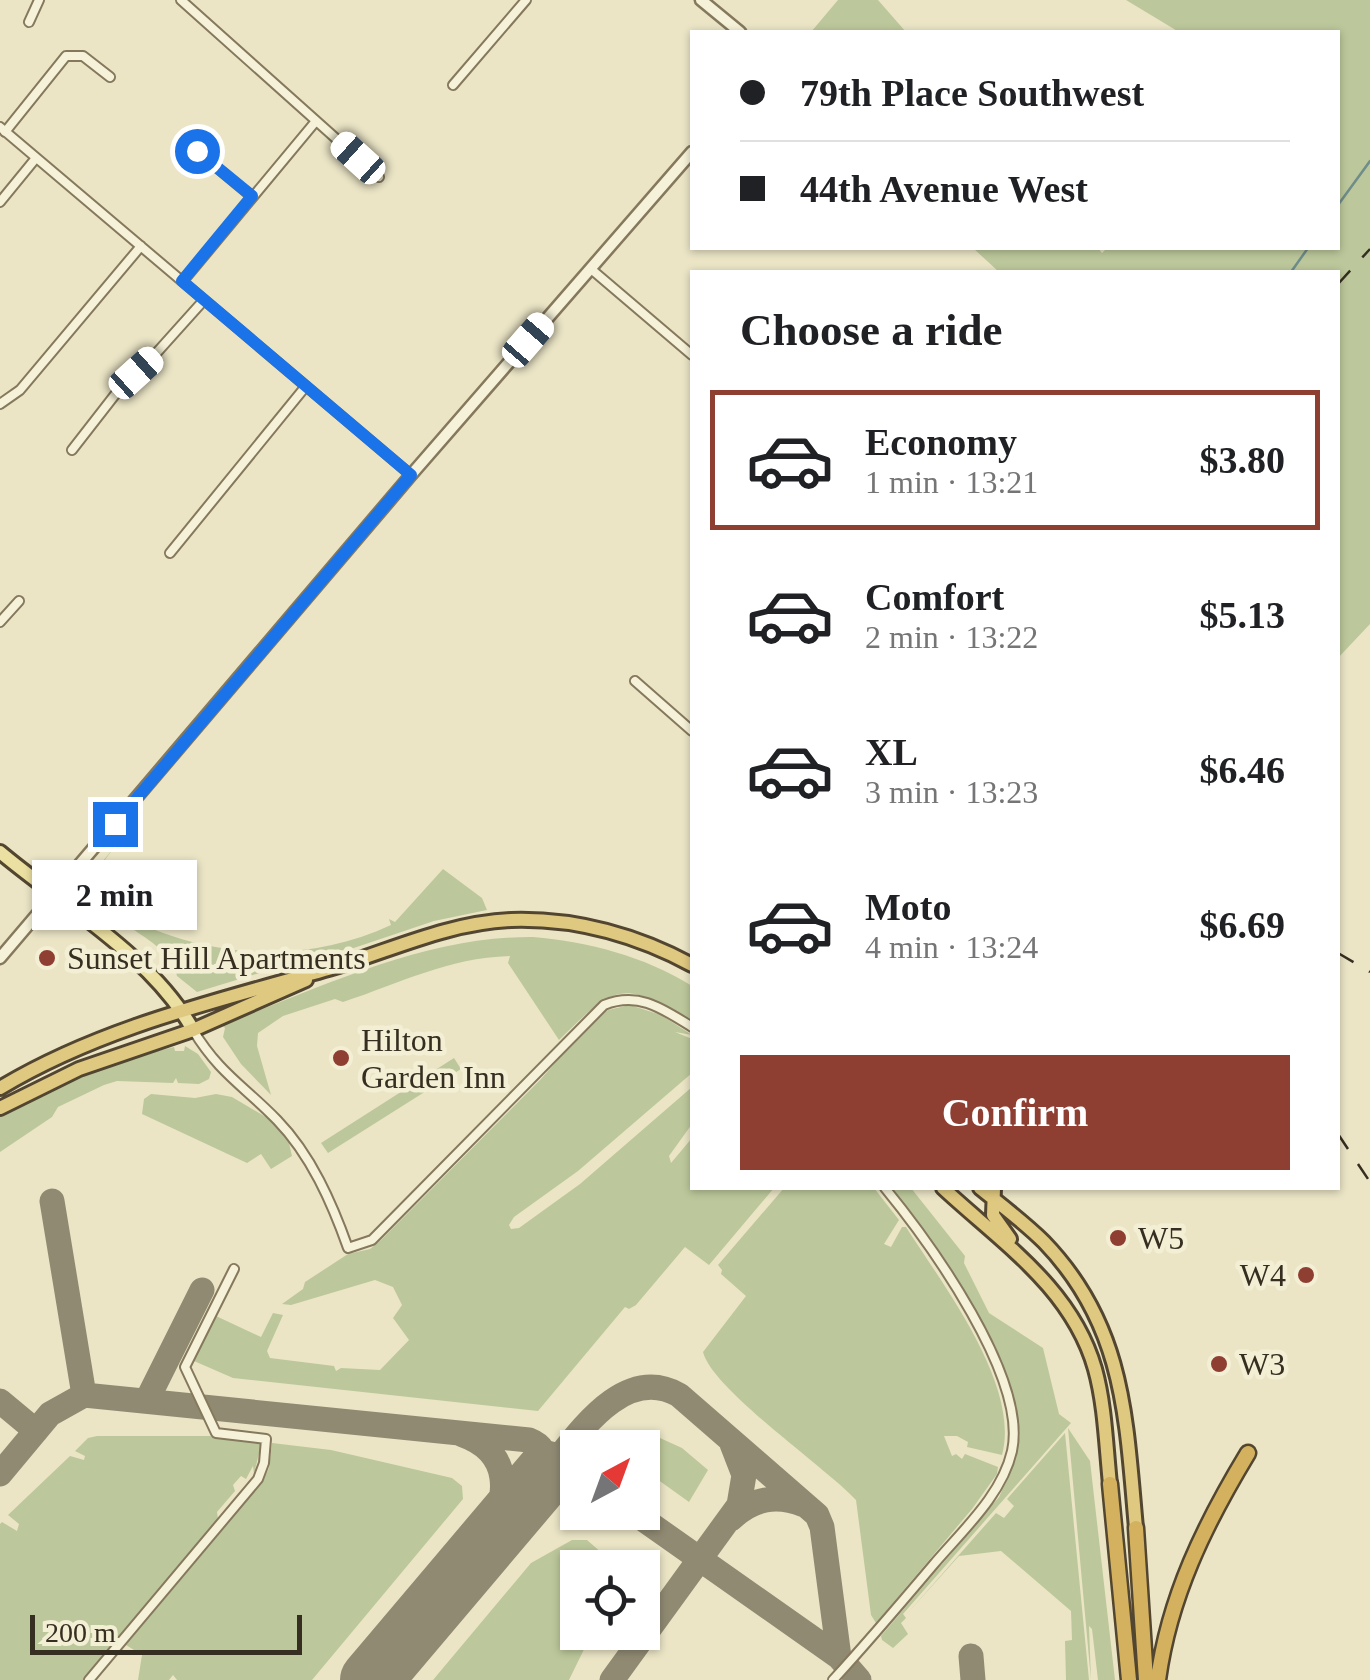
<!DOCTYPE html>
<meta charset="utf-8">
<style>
:root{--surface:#fff;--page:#f2f2f2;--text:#202124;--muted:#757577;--line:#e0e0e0;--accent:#8f3f32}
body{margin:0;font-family:"Times New Roman",serif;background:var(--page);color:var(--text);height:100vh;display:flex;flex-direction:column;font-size:38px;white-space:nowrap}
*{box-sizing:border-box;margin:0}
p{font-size:32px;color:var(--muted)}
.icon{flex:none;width:55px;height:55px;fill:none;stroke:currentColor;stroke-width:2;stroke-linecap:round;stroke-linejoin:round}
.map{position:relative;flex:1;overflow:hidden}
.sheet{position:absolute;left:690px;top:270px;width:650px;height:920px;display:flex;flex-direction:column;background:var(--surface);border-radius:0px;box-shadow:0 2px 8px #0004}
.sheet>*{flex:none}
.top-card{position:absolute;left:690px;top:30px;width:650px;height:220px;border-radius:0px;box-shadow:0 2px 8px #0004;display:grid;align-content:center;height:220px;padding:0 50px;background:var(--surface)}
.needle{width:65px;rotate:41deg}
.buttons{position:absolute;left:560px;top:1430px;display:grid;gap:20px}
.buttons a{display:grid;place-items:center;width:100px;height:100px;border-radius:0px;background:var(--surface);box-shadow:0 2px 8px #0004;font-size:50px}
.scale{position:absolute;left:30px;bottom:25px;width:272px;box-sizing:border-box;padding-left:10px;border:5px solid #362e20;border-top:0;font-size:28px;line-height:35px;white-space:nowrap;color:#362e20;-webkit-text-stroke:8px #f3efd5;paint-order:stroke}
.end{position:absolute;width:45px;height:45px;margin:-22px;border:12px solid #1a73e8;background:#fff;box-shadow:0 0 0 5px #fff}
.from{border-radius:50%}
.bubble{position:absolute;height:70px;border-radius:0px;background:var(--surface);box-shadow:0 2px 8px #0004;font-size:32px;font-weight:700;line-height:70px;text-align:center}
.car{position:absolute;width:30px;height:60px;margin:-30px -15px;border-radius:12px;box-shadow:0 0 8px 2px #0007;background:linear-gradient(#fff 24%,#345 0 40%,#fff 0 76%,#345 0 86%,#fff 0)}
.top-card b{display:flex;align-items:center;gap:35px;height:95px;font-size:38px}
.top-card b+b{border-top:2px solid var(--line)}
.top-card i{width:25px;height:25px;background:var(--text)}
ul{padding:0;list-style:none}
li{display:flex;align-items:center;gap:30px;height:140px;margin:0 20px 15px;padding:0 30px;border:5px solid transparent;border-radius:0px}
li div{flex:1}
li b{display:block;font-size:38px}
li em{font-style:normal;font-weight:700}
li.selected{border-color:var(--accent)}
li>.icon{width:90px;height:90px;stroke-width:1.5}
h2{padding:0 50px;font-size:45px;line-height:120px}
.button{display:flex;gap:20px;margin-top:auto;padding:20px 50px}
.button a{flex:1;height:115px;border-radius:0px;background:var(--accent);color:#fff;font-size:40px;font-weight:700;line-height:115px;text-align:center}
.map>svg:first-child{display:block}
</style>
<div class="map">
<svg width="1370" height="1680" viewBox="0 0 1370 1680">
<rect width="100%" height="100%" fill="#ebe5c6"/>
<path fill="#bcc89b" d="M 838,0 L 878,0 L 906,32 L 811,32 Z
M 1126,0 L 1370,0 L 1370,624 L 1338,658 L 1338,272 L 999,272 L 973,248 L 1098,248 L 1102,253 L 1107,248 L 1338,248 L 1338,32 L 1179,32 Z
M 116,845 L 90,880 L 100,889 L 94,900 C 185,955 292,971 391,925 L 389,919 L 395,922 L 443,869 L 482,898 L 487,910 L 434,921 L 327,957 L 286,965 L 197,992 L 177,976 C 171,942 111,921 88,900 L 86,882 Z
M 533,937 C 589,942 644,956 692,986 L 692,1022 C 622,979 616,984 559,1040 L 508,963 L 510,956 C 447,958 401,983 343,1002 L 335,999 L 283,1016 L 258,1033 L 257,1046 L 271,1095 L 241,1064 L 223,1037 L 225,1028 L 222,1025 L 229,1022 C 327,985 427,936 533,937 Z
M 630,1005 L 661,1015 L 692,1035 L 675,1032 L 692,1039 L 692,1073 L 578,1171 L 514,1217 L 509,1225 L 511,1229 L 519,1228 L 580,1184 L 692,1087 L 692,1124 L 669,1156 L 671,1163 L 692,1138 L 692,1188 L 774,1188 L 709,1265 L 685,1247 L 636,1305 L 629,1309 L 625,1307 L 538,1411 L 233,1378 L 194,1361 L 216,1316 L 261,1337 L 273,1313 L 283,1315 L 267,1351 L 270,1358 L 334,1366 L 336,1371 L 341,1368 L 380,1370 L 409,1340 L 393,1318 L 402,1305 L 393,1287 L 375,1280 L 291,1305 L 282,1304 L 303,1289 L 305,1282 L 348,1254 L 370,1249 L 381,1240 L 541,1079 L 589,1024 L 608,1010 Z
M 185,1046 L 198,1054 L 211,1072 L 209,1079 L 199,1084 L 178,1083 L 176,1078 L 173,1083 L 117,1081 L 104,1085 L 58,1107 L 52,1117 L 0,1152 L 0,1116 L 12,1109 L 114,1062 L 174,1047 L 175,1051 L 184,1051 Z
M 454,1058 L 461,1069 L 328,1153 L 321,1143 Z
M 151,1094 L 195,1098 L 216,1094 L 232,1097 L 276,1123 L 289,1143 L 292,1156 L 271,1169 L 261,1154 L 247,1163 L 142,1114 L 144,1099 Z
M 784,1188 L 874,1188 L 899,1220 L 884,1244 L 891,1247 L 902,1227 L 906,1227 C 942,1284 1021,1385 1002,1455 L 967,1447 L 968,1442 L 957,1436 L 944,1436 L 952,1456 L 956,1454 L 962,1459 L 965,1454 L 998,1467 L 997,1474 L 972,1509 L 876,1623 L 871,1615 L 856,1500 C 823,1465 713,1390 703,1352 L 746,1296 L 721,1274 L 722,1270 L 718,1265 Z
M 891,1188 L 911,1188 L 965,1256 L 964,1263 L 989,1313 L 1043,1348 L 1059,1414 L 1071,1423 L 903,1614 L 906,1618 L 901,1623 L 908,1634 L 893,1648 L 882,1640 L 881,1636 L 999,1497 L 1012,1469 L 1020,1435 L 1016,1405 L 1003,1367 L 954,1277 Z
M 1068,1428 L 1090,1461 L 1115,1680 L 1098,1680 L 1092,1629 L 1089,1626 L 1091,1680 Z
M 1065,1433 L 1089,1680 L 1066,1680 L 1065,1641 L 1072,1640 L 1071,1611 L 1001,1551 L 959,1556 L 905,1616 L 996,1513 L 1004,1518 L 1014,1506 L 1007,1499 Z
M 97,1436 L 210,1436 L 257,1442 L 261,1445 L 254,1474 L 253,1466 L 246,1479 L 241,1476 L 233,1485 L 235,1491 L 217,1512 L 218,1519 L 83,1680 L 0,1680 L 0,1524 L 2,1522 L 17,1531 L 19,1524 L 8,1515 L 70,1456 L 84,1460 L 85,1456 L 75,1451 L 88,1438 Z
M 660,1438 L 682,1448 L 708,1470 L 689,1502 L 643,1469 L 642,1448 L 632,1447 Z
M 272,1443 L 331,1450 L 452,1478 L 462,1486 L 463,1499 L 312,1680 L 177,1680 L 173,1675 L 169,1680 L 138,1680 L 142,1655 L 126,1645 L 263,1481 L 269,1468 Z
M 572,1540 L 587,1540 L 618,1567 L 578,1568 L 578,1632 L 592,1633 L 569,1680 L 433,1680 L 531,1563 Z"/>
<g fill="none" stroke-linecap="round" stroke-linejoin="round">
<path stroke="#6f8d8a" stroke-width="2.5" d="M 1338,205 L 1370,161
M 1291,272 L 1308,248"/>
<path stroke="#908a73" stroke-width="25" d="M 52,1201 L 84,1395
M 147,1400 L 202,1290
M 0,1401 L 36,1431
M 463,1435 C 514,1453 506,1496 492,1537
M 547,1472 C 577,1436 623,1363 679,1395 L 817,1515 L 822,1527 L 839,1657
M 547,1472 L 560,1470 L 578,1475
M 0,1474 L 50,1414 L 84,1395 L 529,1440 C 547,1447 544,1457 547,1472
M 633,1512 L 839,1657 L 859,1680
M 731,1519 C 753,1498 777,1494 804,1505
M 971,1656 L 973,1680
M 612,1680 L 739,1505 L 744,1475 L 732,1444"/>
<path stroke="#908a73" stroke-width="62" d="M 371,1680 L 547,1472"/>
<g stroke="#85785d" stroke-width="12">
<path id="minor" d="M 181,0 L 379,177
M 29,22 L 39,0
M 453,85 L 526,0
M 0,127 L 411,475
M 5,132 L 66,56 L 83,56 L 110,77
M 197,151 L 251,196
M 0,202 L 36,158
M 591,269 L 692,355
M 183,281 L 316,121
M 0,404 L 20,390 L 141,246
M 72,450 L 121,387 L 151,359 L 204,300
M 170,553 L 306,386
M 0,622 L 19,601
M 635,681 L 692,731
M 193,1030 C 219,1073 244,1086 277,1120 C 311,1155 332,1203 348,1248 L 372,1240 L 604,1005 C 639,991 663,1009 692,1027
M 89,1680 L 258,1479 L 264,1463 L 266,1439 L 216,1433 L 185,1367 L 234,1269
M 833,1680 C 868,1642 901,1603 934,1564 C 963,1530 1002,1495 1012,1451 C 1028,1378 930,1243 885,1188"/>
</g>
<g stroke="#85785d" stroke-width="15">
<path id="tertiary" d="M 701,0 L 740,32
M 0,958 L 411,475 L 692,152"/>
</g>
<g stroke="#534631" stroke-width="18">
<path id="primary" d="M 0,852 C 63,905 153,957 193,1030"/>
</g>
<g stroke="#534631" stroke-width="18">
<path id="trunk" d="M 0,1088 C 103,1026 221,1000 335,967 C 394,949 448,923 511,920 C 576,918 636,935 692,965
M 0,1108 L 79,1069 L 193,1030 L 306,980
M 943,1188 C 1001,1242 1072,1288 1095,1369 C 1105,1405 1106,1446 1110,1484
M 980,1188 C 1001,1205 1025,1223 1044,1242 C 1125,1326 1126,1419 1136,1528
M 994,1188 L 993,1215 L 1010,1239"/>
</g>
<g stroke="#534631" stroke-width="19">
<path id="motorway" d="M 1110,1484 L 1129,1680
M 1136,1528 L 1146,1680
M 1158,1680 C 1169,1597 1205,1524 1248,1453"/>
</g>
<use href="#minor" stroke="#f6f2d9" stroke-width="8"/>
<use href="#tertiary" stroke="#f6f2d9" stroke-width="10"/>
<use href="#primary" stroke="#ebdfa1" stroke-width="12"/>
<use href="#trunk" stroke="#dfc880" stroke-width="12"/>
<use href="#motorway" stroke="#d3b15e" stroke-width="14"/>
<path stroke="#362e20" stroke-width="2.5" stroke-dasharray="18 18" stroke-linecap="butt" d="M 1338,284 L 1370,249
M 1338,953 L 1370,972
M 1338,1134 L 1370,1182"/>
</g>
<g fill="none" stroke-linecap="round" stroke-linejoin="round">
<path stroke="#1a73e8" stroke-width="12" d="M 115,824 L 411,475 L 182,281 L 252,196 L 197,151"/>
</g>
<g fill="#8f3f32" stroke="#f3efd5" stroke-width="4">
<circle cx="47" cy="958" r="10"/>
<circle cx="341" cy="1058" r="10"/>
<circle cx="1118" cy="1238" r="10"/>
<circle cx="1306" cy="1275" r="10"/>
<circle cx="1219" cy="1364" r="10"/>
</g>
<g text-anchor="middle" stroke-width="9" stroke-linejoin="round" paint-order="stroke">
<g font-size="32" fill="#362e20" stroke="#f3efd5" text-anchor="start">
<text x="67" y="969">Sunset Hill Apartments</text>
<text x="361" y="1051">Hilton<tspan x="361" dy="37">Garden Inn</tspan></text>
<text x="1138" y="1249">W5</text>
<text x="1286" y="1286" text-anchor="end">W4</text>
<text x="1239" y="1375">W3</text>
</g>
</g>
</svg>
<div class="buttons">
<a><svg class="needle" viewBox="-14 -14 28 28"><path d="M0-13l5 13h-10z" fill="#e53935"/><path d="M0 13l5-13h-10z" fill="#757577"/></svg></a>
<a><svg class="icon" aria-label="locate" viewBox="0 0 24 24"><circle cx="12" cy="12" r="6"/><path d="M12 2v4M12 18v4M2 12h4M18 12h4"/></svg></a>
</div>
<div class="scale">200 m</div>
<i class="end from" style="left:197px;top:151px"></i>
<i class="end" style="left:115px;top:824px"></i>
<div class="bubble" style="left:32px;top:860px;width:165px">2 min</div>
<i class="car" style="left:358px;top:158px;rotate:312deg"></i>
<i class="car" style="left:528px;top:340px;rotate:41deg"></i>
<i class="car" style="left:136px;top:373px;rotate:48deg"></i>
<div class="top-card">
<b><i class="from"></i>79th Place Southwest</b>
<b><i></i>44th Avenue West</b>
</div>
<section class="sheet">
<h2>Choose a ride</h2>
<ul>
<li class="selected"><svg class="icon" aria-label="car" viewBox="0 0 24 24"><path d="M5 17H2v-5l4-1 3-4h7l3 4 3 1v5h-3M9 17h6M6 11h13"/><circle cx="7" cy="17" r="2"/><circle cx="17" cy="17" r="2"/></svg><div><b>Economy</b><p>1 min · 13:21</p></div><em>$3.80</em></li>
<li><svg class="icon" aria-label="car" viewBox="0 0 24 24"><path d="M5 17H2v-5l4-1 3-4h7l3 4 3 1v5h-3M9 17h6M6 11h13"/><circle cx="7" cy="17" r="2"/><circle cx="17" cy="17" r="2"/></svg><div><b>Comfort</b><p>2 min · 13:22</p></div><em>$5.13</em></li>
<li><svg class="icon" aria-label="car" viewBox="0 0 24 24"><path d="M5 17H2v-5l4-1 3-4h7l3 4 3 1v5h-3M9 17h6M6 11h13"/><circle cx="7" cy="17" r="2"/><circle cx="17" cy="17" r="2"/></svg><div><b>XL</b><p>3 min · 13:23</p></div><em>$6.46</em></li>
<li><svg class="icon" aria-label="car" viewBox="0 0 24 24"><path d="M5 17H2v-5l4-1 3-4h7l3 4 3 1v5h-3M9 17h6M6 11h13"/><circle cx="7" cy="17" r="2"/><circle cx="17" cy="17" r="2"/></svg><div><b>Moto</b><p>4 min · 13:24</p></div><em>$6.69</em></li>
</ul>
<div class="button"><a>Confirm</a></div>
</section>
</div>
